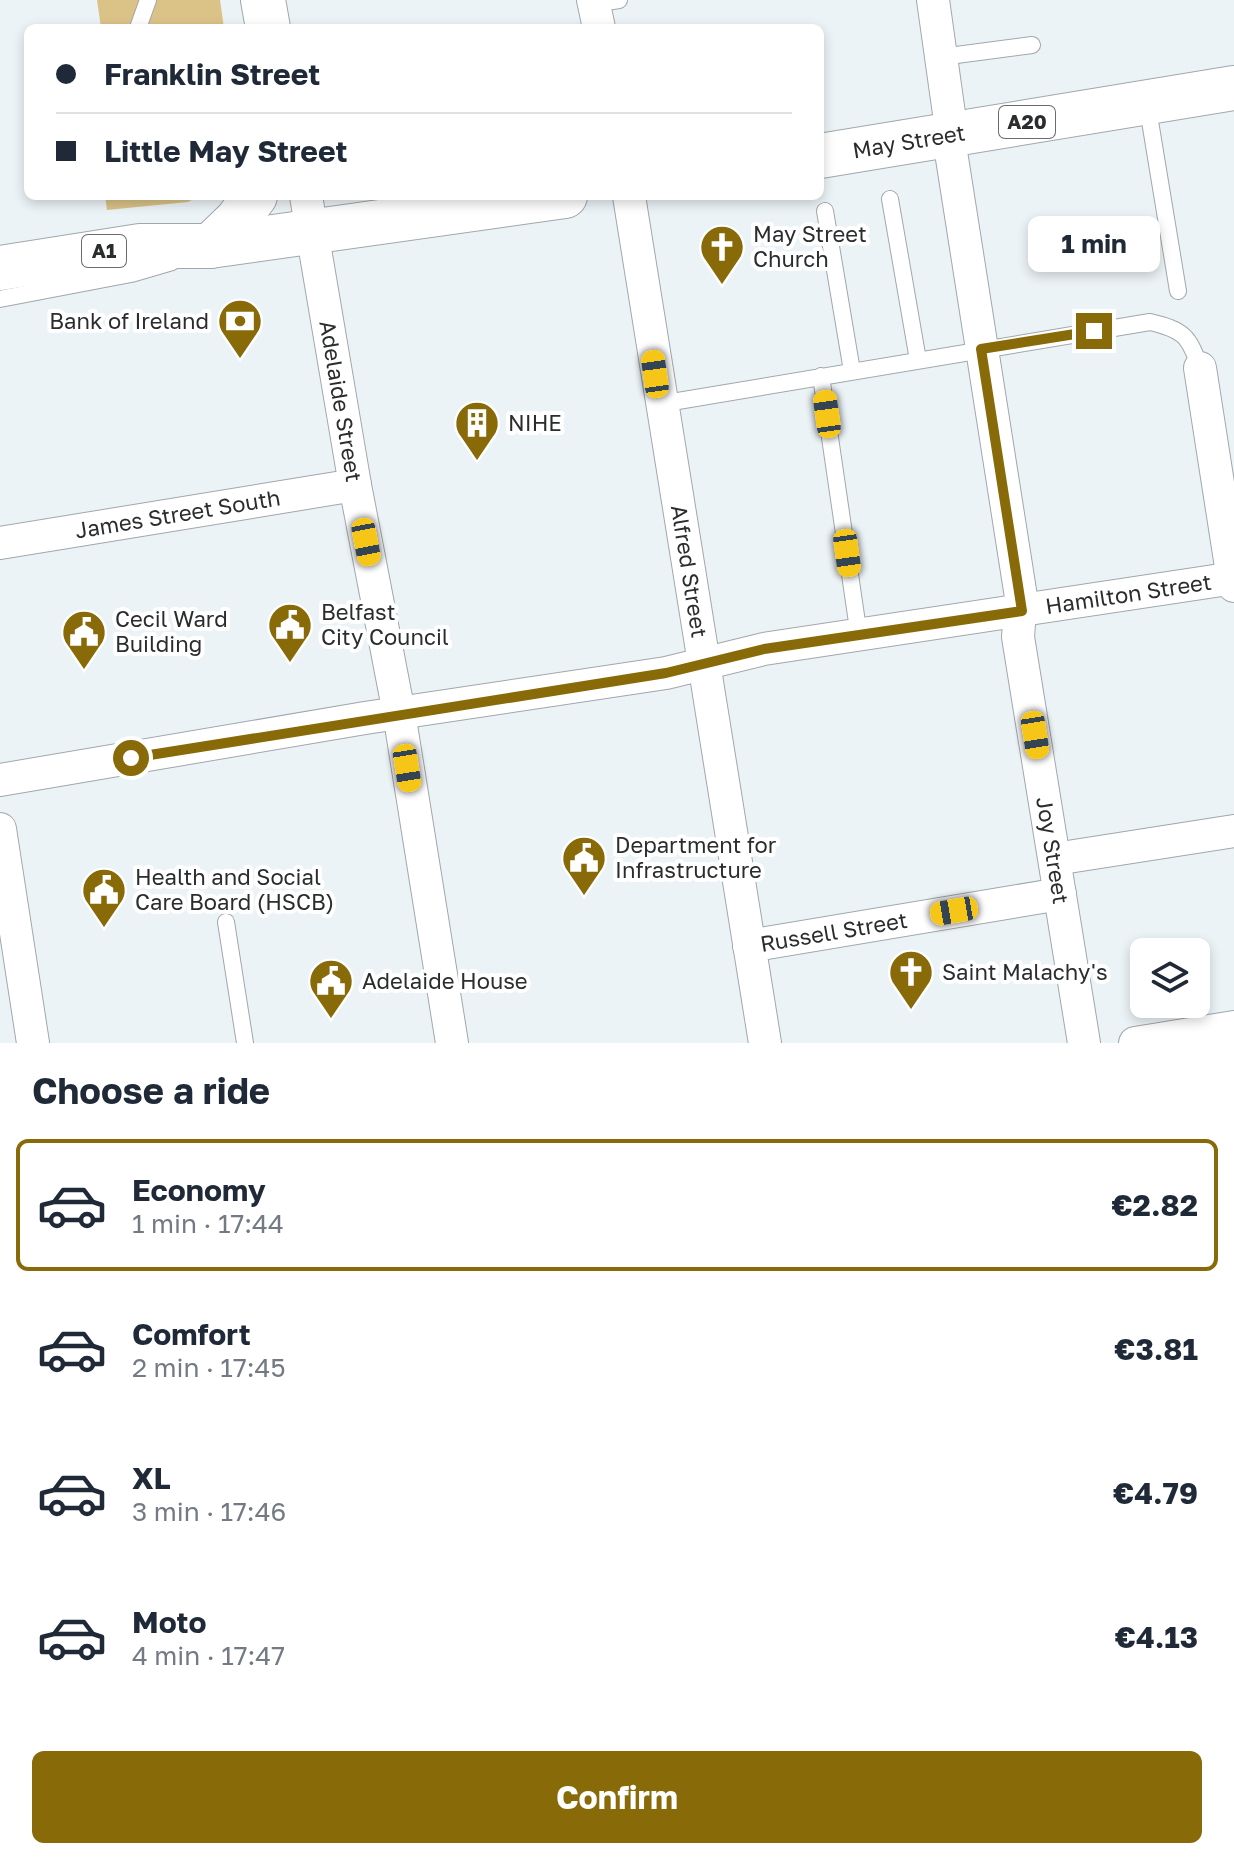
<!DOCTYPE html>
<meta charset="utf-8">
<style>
:root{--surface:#fff;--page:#f6f6f7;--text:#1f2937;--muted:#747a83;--line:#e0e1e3;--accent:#896a09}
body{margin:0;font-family:"Golos Text",sans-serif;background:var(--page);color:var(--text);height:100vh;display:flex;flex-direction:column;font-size:30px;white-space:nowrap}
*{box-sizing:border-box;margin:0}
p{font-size:26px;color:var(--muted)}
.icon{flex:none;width:44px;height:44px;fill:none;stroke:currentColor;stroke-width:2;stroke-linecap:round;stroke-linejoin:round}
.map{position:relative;height:1043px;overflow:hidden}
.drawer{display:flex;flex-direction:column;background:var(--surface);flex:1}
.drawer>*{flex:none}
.banner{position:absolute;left:24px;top:24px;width:800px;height:176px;border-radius:12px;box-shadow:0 4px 12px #0003;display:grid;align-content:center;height:176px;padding:0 32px;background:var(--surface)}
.tools{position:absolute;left:1130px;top:938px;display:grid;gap:16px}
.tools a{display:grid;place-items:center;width:80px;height:80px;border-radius:12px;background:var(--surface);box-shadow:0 4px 12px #0003;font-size:40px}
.end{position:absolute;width:36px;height:36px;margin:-18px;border:10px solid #896a09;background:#fff;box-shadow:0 0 0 4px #fff}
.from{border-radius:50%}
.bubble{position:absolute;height:56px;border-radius:12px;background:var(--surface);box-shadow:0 4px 12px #0003;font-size:26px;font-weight:700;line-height:56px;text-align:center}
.car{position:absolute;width:24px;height:48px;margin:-24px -12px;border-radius:10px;box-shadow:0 0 6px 2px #0007;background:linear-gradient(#f5c518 24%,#345 0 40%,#f5c518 0 76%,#345 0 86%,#f5c518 0)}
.banner b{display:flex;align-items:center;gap:28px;height:76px;font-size:30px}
.banner b+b{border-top:2px solid var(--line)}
.banner i{width:20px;height:20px;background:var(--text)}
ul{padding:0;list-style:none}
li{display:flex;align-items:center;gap:24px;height:132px;margin:0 16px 12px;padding:0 16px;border:4px solid transparent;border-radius:12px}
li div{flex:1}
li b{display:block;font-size:30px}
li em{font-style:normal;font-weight:700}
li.on{border-color:var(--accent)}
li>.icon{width:72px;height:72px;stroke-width:1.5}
h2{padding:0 32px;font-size:36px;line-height:96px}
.cta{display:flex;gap:16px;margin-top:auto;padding:16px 32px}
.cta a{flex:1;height:92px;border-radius:12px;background:var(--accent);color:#fff;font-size:32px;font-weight:700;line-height:92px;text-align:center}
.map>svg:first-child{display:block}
</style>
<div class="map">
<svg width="1234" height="1043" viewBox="0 0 1234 1043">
<rect width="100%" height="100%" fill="#ecf3f6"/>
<path fill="#dbc388" d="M 97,0 L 220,0 L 224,28 L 101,28 Z
M 105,196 L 199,196 L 188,202 L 107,210 Z"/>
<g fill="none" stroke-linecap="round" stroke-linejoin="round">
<g stroke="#a1a7aa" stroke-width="18">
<path id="lane" d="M 594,4 L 619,0
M 138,28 L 148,0
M 941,57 L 1032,45
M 1147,103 L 1178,291
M 890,199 L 918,360
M 825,211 L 852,371
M 0,299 L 131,274 L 172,262
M 821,376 L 859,636
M 660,404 L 1150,322 C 1184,330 1189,336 1200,368
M 226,922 L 245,1043"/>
</g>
<g stroke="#a1a7aa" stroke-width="34">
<g id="street">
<path d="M 593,0 L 599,28"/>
<path id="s1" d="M 933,0 L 952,135 L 951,152 L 1021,597 L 1018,637 L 1084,1043"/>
<path id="s2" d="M 306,196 L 355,485 L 399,713 L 452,1043"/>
<path id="s3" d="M 629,196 L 765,1043"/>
<path d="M 1200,368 L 1234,586"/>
<path id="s4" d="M 0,543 L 355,485"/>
<path id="s5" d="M 0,780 L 365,718 L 666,673 L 764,649 L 1234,578"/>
<path d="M 0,829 L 33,1043"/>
<path d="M 1055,859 L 1234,831"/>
<path id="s6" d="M 749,946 L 1060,894"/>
<path d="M 1135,1043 L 1234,1027"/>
</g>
</g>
<g stroke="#a1a7aa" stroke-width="46">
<g id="primary">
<path d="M 263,0 L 268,28"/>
<path id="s7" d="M 820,156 L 1234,88"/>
<path d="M 210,246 L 237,220 L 255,196"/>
<path d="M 0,268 L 140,246 L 210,246 L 565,196"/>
</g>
</g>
<use href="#lane" stroke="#fff" stroke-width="16"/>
<use href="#street" stroke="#fff" stroke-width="32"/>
<use href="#primary" stroke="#fff" stroke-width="44"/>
</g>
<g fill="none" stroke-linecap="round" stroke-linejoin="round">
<path stroke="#896a09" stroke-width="10" d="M 131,758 L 666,673 L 764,649 L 1022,611 L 981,349 L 1094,331"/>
</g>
<defs>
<g id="church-pin" transform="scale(2.3)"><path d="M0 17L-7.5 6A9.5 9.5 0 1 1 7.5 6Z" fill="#896a09" stroke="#fff"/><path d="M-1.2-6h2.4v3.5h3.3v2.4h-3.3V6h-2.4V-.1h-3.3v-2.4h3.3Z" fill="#fff"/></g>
<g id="bank-pin" transform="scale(2.3)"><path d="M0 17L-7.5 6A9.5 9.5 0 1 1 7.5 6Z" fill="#896a09" stroke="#fff"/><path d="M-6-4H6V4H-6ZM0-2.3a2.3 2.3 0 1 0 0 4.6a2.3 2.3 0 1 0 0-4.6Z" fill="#fff"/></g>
<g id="building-pin" transform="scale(2.3)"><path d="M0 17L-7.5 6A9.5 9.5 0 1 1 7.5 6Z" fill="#896a09" stroke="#fff"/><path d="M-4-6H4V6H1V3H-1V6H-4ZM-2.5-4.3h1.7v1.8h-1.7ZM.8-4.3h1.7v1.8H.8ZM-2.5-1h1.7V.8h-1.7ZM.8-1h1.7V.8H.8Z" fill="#fff"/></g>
<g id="civic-pin" transform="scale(2.3)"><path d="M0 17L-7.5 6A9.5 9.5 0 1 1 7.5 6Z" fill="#896a09" stroke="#fff"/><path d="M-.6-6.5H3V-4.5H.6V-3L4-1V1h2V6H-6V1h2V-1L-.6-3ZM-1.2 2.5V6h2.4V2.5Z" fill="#fff"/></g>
</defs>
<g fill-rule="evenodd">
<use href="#church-pin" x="722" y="247"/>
<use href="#bank-pin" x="240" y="321"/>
<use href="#building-pin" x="477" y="423"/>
<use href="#civic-pin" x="290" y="625"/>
<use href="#civic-pin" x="84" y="632"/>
<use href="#civic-pin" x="584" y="858"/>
<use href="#civic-pin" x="104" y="890"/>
<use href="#church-pin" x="911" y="972"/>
<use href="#civic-pin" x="331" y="981"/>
</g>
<g text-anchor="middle" stroke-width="8" stroke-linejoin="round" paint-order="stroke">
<g fill="#fff" stroke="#6a6b6c" stroke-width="2">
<rect x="999" y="106" width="56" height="32" rx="6"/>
<rect x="82" y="235" width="44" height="32" rx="6"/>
</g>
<g font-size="20" font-weight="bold" fill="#2a2c2d">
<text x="1027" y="129">A20</text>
<text x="104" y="258">A1</text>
</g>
<g font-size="22" fill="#2a2c2d" stroke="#fff">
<text dy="8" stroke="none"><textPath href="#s7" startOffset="90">May Street</textPath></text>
<text dy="8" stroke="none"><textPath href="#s2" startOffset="208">Adelaide Street</textPath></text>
<text dy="8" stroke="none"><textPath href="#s4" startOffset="180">James Street South</textPath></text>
<text dy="8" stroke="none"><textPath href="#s3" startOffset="380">Alfred Street</textPath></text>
<text dy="8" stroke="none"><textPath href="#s5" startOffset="1144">Hamilton Street</textPath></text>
<text dy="8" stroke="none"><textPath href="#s1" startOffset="860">Joy Street</textPath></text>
<text dy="8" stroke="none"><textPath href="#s6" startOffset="86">Russell Street</textPath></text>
</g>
<g font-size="22" fill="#2a2c2d" stroke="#fff" text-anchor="start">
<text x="753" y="242">May Street<tspan x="753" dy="25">Church</tspan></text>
<text x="209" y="329" text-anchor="end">Bank of Ireland</text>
<text x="508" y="431">NIHE</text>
<text x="321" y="620">Belfast<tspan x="321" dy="25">City Council</tspan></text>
<text x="115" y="627">Cecil Ward<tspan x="115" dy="25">Building</tspan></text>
<text x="615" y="853">Department for<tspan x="615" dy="25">Infrastructure</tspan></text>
<text x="135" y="885">Health and Social<tspan x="135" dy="25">Care Board (HSCB)</tspan></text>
<text x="942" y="980">Saint Malachy's</text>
<text x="362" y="989">Adelaide House</text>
</g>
</g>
</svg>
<div class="tools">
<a><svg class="icon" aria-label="layers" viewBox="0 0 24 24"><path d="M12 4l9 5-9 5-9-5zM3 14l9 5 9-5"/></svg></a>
</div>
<i class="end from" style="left:131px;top:758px"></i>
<i class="end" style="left:1094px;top:331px"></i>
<div class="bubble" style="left:1028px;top:216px;width:132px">1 min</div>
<i class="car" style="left:655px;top:374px;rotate:352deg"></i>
<i class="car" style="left:827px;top:414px;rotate:352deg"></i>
<i class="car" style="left:366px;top:542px;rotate:169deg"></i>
<i class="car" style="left:847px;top:553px;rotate:172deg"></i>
<i class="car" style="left:1035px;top:735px;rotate:171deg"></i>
<i class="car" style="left:407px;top:768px;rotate:171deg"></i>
<i class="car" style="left:954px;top:911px;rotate:260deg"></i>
<div class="banner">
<b><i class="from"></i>Franklin Street</b>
<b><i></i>Little May Street</b>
</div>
</div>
<section class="drawer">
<h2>Choose a ride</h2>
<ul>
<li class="on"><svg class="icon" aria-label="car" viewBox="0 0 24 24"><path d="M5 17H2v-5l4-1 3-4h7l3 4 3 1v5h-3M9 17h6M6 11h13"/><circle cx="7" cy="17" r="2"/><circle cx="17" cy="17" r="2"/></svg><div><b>Economy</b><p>1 min · 17:44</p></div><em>€2.82</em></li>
<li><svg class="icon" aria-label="car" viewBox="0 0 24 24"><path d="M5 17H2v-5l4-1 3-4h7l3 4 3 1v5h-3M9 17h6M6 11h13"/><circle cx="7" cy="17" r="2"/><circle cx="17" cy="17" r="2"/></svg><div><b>Comfort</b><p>2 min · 17:45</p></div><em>€3.81</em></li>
<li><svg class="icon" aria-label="car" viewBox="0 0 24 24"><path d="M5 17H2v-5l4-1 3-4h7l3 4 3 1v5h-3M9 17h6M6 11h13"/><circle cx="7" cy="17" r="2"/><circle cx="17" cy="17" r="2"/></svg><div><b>XL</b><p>3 min · 17:46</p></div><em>€4.79</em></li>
<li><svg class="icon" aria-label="car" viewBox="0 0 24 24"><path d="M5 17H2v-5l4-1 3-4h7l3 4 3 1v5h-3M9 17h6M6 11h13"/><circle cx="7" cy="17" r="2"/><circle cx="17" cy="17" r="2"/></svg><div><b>Moto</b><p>4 min · 17:47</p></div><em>€4.13</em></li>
</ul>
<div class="cta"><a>Confirm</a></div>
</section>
